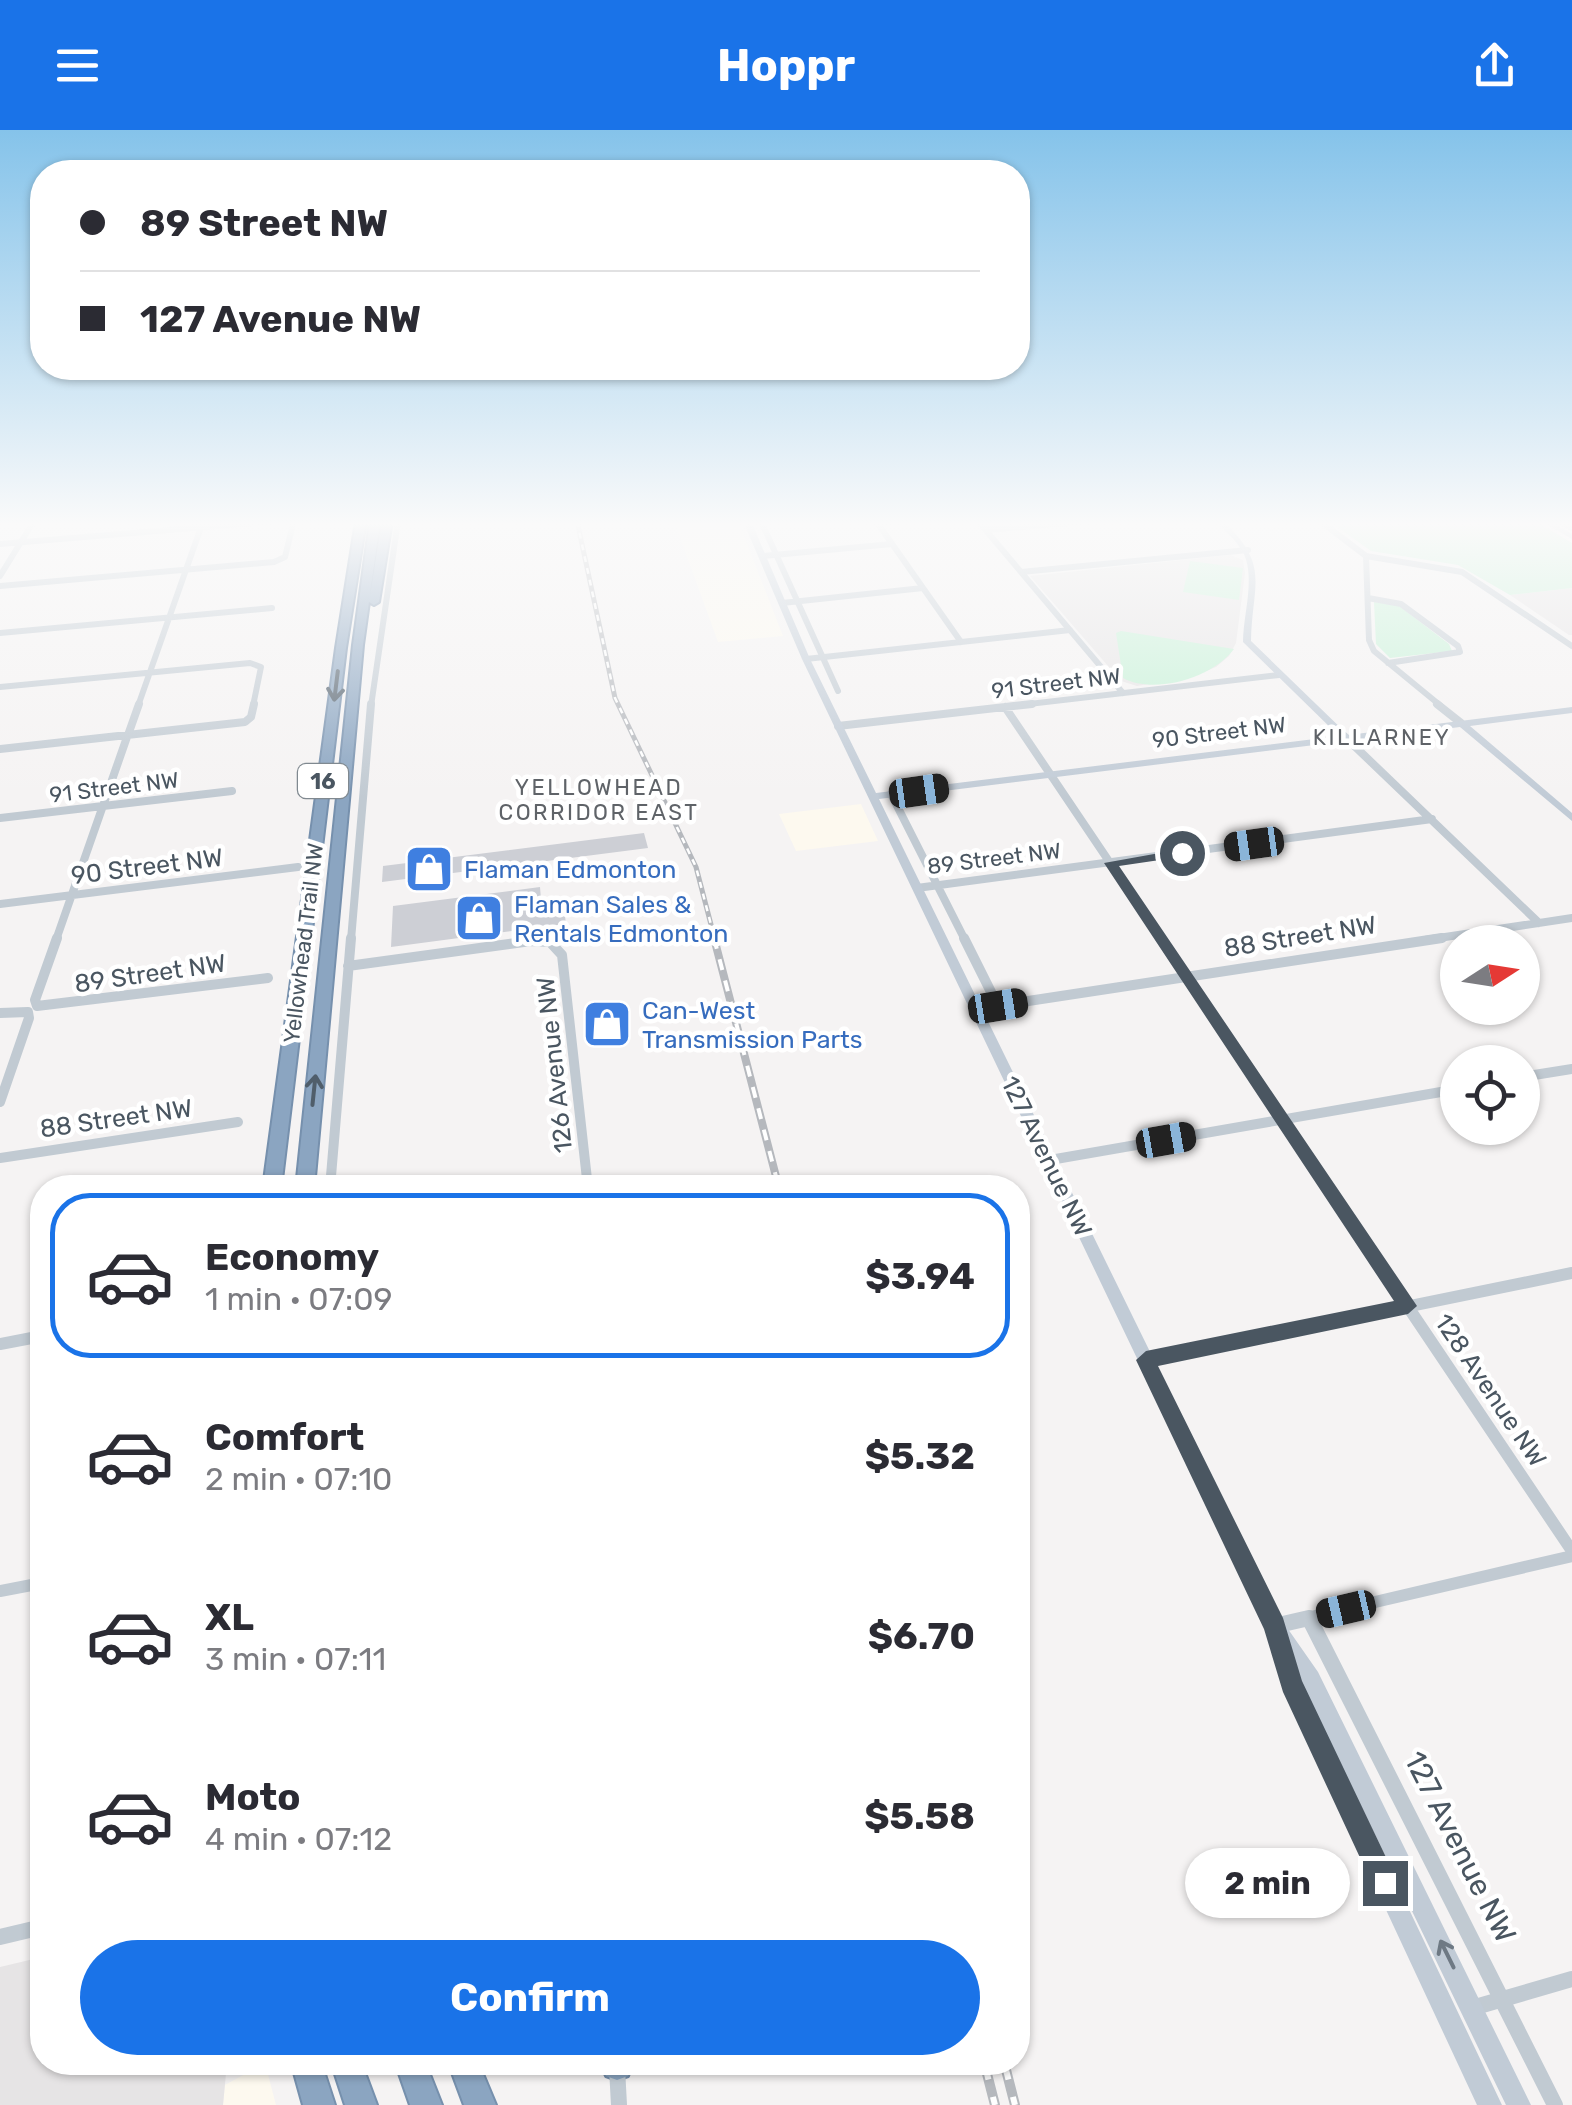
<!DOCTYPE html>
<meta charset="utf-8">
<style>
:root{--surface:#fff;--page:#f7f7f7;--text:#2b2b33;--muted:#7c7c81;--line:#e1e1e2;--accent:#1a73e8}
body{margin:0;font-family:Rubik,sans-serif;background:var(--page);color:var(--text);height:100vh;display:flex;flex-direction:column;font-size:38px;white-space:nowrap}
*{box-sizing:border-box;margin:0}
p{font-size:32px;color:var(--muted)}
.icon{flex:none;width:55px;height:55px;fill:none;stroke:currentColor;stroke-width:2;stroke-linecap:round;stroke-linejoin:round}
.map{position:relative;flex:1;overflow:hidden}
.sheet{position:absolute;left:30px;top:1045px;width:1000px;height:900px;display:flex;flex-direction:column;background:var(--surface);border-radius:40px;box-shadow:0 2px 8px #0004}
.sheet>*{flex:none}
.banner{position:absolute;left:30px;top:30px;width:1000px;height:220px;border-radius:40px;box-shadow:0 2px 8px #0004;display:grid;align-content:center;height:220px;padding:0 50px;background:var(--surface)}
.needle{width:65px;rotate:78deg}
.fabs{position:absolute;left:1440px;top:795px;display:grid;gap:20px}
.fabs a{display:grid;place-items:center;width:100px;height:100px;border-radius:50%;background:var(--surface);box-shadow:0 2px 8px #0004;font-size:50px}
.end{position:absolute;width:45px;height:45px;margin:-22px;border:12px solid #4a5661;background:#fff;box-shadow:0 0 0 5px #fff}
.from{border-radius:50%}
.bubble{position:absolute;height:70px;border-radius:35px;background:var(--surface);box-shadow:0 2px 8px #0004;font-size:32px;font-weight:700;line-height:70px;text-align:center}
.car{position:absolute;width:30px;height:60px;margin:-30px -15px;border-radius:12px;box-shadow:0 0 8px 2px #0007;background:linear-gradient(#222 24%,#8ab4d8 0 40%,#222 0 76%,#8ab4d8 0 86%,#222 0)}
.banner b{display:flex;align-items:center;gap:35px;height:95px;font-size:38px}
.banner b+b{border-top:2px solid var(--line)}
.banner i{width:25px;height:25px;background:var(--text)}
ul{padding:18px 0 0;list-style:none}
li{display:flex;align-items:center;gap:30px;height:165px;margin:0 20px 15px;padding:0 30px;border:5px solid transparent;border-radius:40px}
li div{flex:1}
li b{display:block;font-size:38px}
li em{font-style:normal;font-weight:700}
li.selected{border-color:var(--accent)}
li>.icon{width:90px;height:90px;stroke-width:1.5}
.primary-button{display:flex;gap:20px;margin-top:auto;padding:20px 50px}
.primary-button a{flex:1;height:115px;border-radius:60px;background:var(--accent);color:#fff;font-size:40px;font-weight:700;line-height:115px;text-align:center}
header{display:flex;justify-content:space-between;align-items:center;height:130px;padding:0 50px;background:var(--accent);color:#fff;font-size:45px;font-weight:700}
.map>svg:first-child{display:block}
</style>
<header><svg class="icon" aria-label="menu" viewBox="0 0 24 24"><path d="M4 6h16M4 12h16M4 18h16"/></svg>Hoppr<svg class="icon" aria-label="share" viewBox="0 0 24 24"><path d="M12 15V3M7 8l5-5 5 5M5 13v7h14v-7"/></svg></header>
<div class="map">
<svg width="1572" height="1975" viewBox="0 0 1572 1975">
<rect width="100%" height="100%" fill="#f5f3f3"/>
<path fill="#fdf9ef" d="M 674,391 L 738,391 L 783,506 L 718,512 Z
M 861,674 L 878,711 L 796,721 L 779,684 Z
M 265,1933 L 276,1975 L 223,1975 L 225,1955 Z"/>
<path fill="#e6e4e5" d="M 1230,425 L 1243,430 L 1245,443 L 1236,513 L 1229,526 L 1216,537 L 1191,547 L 1137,556 L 1121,551 L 1030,446 Z
M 1572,458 L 1572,505 L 1569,505 L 1510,465 Z
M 42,1827 L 42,1932 L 227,1933 L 223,1975 L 0,1975 L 0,1837 Z"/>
<path fill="#c3f1d5" d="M 1329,391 L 1535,391 L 1572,413 L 1572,458 L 1510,465 L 1458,435 L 1371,421 Z
M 1190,431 L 1243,438 L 1239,470 L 1183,462 Z
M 1374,472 L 1398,475 L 1449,514 L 1452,521 L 1390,528 L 1376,514 Z
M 1121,501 L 1234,519 C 1213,548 1154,565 1123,548 L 1116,503 Z"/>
<path fill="#cdcfd5" d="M 644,703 L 648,718 L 382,752 L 383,736 Z
M 540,757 L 542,781 L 564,778 L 566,794 L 391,817 L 393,776 Z"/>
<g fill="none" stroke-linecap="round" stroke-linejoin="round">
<g stroke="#7690ad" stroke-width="4">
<path id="highway" d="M 356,391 L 366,391 L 346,518 L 281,1058 L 263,1058 L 336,518 Z
M 370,391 L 380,391 L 370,465 L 382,391 L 392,391 L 379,472 L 374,475 L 369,472 L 363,515 L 314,1058 L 296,1058 L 353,515 Z
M 291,1932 L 321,1932 L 335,1975 L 303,1975 Z
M 331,1932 L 361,1932 L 377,1975 L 345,1975 Z
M 395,1932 L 425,1932 L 442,1975 L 410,1975 Z
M 448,1932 L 478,1932 L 496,1975 L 464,1975 Z
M 600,1932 L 631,1932 L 632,1935 L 628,1946 L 617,1950 L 606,1946 Z"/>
</g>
<path stroke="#c1cad2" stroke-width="6" d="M 761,391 L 838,561
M 876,391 L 961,512
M 978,391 L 1123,563
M 1320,391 L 1366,426 L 1369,510 L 1374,521 L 1441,576
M 1559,391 L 1572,398
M 878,393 L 903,391
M 986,400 L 1090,391
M 0,414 L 277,391
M 763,426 L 892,414
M 1366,426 L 1462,442 L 1572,516
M 1021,442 L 1248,420
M 0,446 L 34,391
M 0,456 L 274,432 L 285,427 L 293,394 L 289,391
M 1368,468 L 1401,474 L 1458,516 L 1460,522 L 1388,533
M 782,473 L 923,458
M 0,503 L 272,478
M 806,529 L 1070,500
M 0,557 L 250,533 L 261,537 L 253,576
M 138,576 L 200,400 L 193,391
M 371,576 L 398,391
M 1011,576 L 1279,545"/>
<path stroke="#c1cad2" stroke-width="8" d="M 1437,574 L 1461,593
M 1005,577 L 1162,810
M 838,596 L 1032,574
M 128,605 L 139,574
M 1344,606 L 1539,793
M 0,619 L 245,592 L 251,587 L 254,574
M 891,664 L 965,810
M 0,688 L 232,661
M 917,758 L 1432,689
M 0,774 L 298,737
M 56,810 L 127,607
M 351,810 L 371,574
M 1425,810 L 1572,788"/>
<path stroke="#c1cad2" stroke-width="10" d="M 57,808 L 35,870 L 37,876 L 268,848
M 964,808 L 998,876
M 1160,808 L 1363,1109
M 348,836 L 531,811 L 550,812 L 562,825 L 588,1058
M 976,879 L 1442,808
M 0,883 L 28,882 L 29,888 L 0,972
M 1522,947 L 1572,939
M 0,1028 L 238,992
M 1050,1030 L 1458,959
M 330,1058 L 351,808"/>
<path stroke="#c1cad2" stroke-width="12" d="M 1361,1107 L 1572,1421
M 0,1214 L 42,1206
M 1146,1230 L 1572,1143
M 0,1461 L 42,1453
M 1298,1490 L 1572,1426"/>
<path stroke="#c1cad2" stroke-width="16" d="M 1309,1488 L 1555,1975
M 1274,1496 L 1309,1488
M 0,1807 L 42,1797
M 1472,1878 L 1572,1849
M 617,1938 L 619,1975"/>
<path fill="#c1cbd6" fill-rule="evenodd" d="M 743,391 L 751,391 L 810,529 L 876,663 L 1339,606 L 1243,512 C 1243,484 1256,448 1243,422 C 1236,410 1225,401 1215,391 L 1223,391 C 1271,436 1252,454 1251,511 L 1348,605 L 1572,577 L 1572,583 L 1470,596 L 1572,683 L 1572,691 L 1460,597 L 879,669 L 1281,1489 L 1318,1542 L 1531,1975 L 1506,1975 L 1300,1550 L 1502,1975 L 1477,1975 L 1284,1561 L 1269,1512 L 1271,1508 L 802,529 Z
M 1541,391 L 1550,391 L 1572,404 L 1572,409 Z"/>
<use href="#highway" fill="#8ba5c1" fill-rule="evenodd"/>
<g stroke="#b5b8bd" stroke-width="5">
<path id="rail-far2" d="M 577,391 L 615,568 L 696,737 L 715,810"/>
</g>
<g stroke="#b5b8bd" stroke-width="8">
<path id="rail-far1" d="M 714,808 L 779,1058"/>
</g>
<g stroke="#b5b8bd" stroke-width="10">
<path id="rail" d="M 984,1932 L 995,1975
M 1004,1932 L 1015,1975"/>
</g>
<use href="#rail-far2" stroke="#fff" stroke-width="2.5" stroke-dasharray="6" stroke-linecap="butt"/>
<use href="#rail-far1" stroke="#fff" stroke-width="4" stroke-dasharray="11" stroke-linecap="butt"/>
<use href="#rail" stroke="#fff" stroke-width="6" stroke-dasharray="18" stroke-linecap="butt"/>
</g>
<defs><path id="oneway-shaft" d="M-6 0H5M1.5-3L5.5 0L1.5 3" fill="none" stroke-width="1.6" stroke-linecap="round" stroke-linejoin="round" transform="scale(2.5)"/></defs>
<g stroke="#505e6b">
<use href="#oneway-shaft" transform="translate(336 556) rotate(97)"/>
<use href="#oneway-shaft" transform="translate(314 960) rotate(-84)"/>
</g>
<use stroke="#6e7984" href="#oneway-shaft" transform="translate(1447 1824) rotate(-116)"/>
<linearGradient id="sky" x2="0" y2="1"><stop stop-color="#85c3ea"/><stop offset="0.59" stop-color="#fafafa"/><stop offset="1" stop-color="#fafafa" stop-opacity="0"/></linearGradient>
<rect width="1572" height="668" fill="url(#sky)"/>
<path fill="#4a5661" d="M 1182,719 L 1189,723 L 1187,726 L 1119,736 L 1417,1176 L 1408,1184 L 1158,1236 L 1283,1488 L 1302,1551 L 1394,1744 L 1398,1753 L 1394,1762 L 1385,1766 L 1376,1762 L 1283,1562 L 1264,1499 L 1136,1230 L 1146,1221 L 1394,1171 L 1104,733 Z"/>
<defs>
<g id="shop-square" transform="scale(2.5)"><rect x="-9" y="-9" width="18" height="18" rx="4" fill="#3f7fe0" stroke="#fff"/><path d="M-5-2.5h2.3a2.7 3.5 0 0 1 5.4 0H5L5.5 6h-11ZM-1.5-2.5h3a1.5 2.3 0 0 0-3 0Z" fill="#fff"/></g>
</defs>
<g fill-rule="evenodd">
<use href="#shop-square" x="429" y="739"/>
<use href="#shop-square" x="479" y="788"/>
<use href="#shop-square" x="607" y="894"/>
</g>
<g text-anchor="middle" stroke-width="9" stroke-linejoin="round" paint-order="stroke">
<g font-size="22" fill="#4a5661" stroke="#fff">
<text transform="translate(1056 553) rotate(-7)" y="8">91 Street NW</text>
<text transform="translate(1219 602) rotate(-7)" y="8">90 Street NW</text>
<text transform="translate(114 657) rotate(-7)" y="8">91 Street NW</text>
<text transform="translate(994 728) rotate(-7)" y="8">89 Street NW</text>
<text transform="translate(303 813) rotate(-83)" y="8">Yellowhead Trail NW</text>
</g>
<g font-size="22" letter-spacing="2.5" fill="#5f6368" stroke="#fff">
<text x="1382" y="615">KILLARNEY</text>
<text x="599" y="665">YELLOWHEAD<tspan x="599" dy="25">CORRIDOR EAST</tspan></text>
</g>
<rect fill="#fff" stroke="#808990" stroke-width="2.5" x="298" y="634" width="50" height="34" rx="8"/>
<g font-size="22" font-weight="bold" fill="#4a5661">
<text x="323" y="659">16</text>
</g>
<g font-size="25" fill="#4a5661" stroke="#fff">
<text transform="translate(147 736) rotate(-7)" y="9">90 Street NW</text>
<text transform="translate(1300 806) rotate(-9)" y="9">88 Street NW</text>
<text transform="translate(150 843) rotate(-8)" y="9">89 Street NW</text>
<text transform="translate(554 935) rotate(-96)" y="9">126 Avenue NW</text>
<text transform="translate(116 988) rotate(-8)" y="9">88 Street NW</text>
<text transform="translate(1047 1026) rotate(64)" y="9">127 Avenue NW</text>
<text transform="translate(1491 1260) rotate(56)" y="9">128 Avenue NW</text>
</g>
<g font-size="25" fill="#366cbe" stroke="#fff" text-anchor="start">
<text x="464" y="748">Flaman Edmonton</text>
<text x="514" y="783">Flaman Sales &amp;<tspan x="514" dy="29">Rentals Edmonton</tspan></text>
<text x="642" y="889">Can-West<tspan x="642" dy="29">Transmission Parts</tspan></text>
</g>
<g font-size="30" fill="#4a5661" stroke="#fff">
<text transform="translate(1460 1717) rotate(63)" y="10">127 Avenue NW</text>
</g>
</g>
</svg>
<div class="fabs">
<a><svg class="needle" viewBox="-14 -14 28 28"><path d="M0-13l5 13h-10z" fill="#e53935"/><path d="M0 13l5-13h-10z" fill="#7c7c81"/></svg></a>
<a><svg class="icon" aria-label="locate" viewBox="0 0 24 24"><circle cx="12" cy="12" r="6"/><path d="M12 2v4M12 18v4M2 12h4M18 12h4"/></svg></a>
</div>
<i class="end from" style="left:1182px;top:723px"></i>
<i class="end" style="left:1385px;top:1753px"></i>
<div class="bubble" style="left:1185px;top:1718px;width:165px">2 min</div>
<i class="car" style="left:919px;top:661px;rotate:82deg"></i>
<i class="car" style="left:1254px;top:714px;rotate:262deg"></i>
<i class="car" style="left:998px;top:876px;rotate:81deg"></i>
<i class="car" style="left:1166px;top:1010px;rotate:80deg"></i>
<i class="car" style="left:1346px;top:1479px;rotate:257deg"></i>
<div class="banner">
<b><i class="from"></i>89 Street NW</b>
<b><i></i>127 Avenue NW</b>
</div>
<section class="sheet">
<ul>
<li class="selected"><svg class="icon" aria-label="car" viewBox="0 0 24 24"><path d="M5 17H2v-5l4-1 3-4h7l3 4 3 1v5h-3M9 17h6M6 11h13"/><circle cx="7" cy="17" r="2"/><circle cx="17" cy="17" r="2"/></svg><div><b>Economy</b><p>1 min · 07:09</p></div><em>$3.94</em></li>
<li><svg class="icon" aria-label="car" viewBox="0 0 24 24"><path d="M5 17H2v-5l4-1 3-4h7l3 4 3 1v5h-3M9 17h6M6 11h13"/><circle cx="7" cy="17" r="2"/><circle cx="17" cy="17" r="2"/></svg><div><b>Comfort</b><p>2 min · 07:10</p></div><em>$5.32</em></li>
<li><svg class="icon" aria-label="car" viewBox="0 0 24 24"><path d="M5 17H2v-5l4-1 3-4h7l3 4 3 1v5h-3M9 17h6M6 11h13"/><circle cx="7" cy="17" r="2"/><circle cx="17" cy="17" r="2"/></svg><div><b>XL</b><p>3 min · 07:11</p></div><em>$6.70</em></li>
<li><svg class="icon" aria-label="car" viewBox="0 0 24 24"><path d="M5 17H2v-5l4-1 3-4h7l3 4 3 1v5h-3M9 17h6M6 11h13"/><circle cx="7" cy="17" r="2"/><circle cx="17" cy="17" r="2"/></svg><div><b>Moto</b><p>4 min · 07:12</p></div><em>$5.58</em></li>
</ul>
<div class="primary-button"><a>Confirm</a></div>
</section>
</div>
